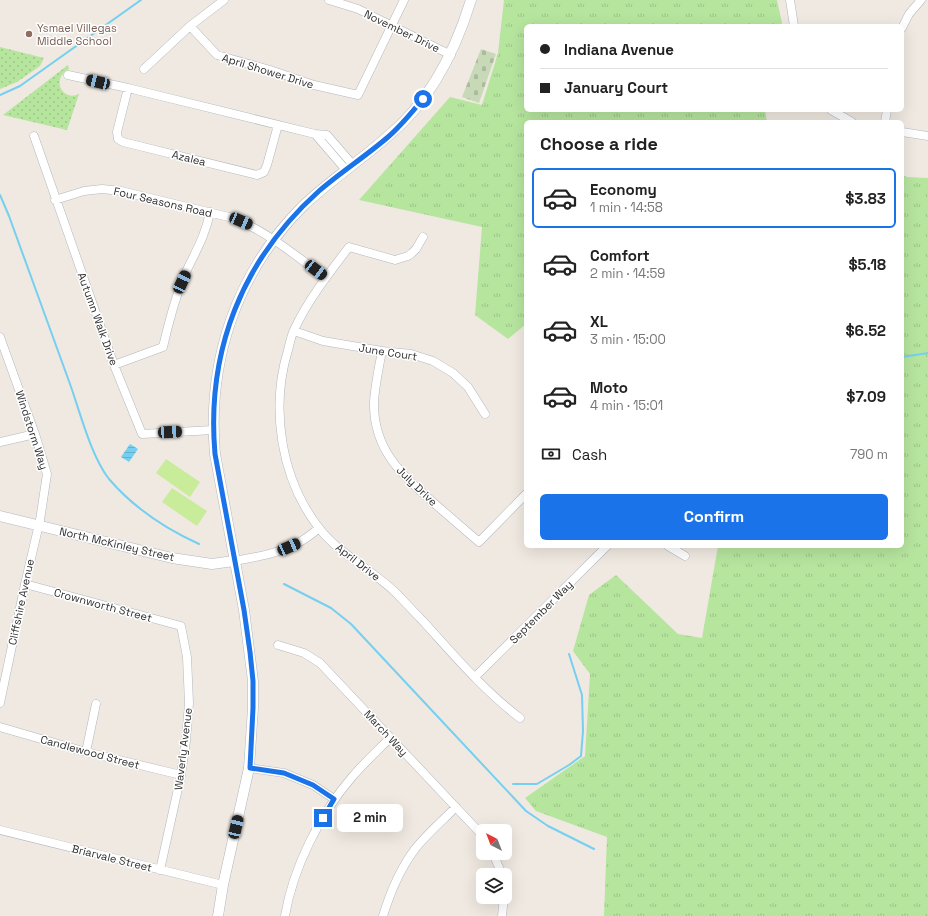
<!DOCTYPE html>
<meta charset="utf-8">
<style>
:root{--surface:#fff;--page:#f6f6f6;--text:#222;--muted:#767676;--line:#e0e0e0;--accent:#1a73e8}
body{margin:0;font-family:"Space Grotesk",sans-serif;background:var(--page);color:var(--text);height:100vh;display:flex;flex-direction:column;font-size:15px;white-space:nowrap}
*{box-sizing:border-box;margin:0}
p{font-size:13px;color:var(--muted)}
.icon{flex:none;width:22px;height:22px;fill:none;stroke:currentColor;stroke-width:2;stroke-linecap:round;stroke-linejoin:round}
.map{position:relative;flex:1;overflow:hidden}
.drawer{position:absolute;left:524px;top:120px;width:380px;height:428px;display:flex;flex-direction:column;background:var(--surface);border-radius:6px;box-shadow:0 4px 16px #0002}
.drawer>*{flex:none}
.top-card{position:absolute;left:524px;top:24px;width:380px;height:88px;border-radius:6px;box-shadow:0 4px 16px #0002;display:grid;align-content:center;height:88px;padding:0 16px;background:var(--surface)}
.needle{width:26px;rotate:318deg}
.controls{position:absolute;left:476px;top:824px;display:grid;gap:8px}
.controls a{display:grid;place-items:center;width:36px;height:36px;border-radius:6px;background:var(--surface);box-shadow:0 4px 16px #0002;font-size:20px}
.end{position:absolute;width:18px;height:18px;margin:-9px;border:5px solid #1a73e8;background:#fff;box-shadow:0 0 0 2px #fff}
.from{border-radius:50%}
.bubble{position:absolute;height:28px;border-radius:6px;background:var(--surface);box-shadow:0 4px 16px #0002;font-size:13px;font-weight:700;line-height:28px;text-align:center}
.car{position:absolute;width:12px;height:24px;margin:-12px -6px;border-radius:5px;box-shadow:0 0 3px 1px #0007;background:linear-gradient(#222 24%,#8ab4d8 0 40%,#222 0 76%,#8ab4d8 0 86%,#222 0)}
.top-card b{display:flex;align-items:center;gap:14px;height:38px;font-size:15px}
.top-card b+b{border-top:1px solid var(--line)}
.top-card i{width:10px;height:10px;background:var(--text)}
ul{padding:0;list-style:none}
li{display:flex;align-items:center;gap:12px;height:60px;margin:0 8px 6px;padding:0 8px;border:2px solid transparent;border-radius:6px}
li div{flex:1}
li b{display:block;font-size:15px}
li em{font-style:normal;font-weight:700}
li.active{border-color:var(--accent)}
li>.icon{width:36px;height:36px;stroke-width:1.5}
h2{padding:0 16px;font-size:18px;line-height:48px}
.pay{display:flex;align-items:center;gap:10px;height:44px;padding:0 16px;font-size:15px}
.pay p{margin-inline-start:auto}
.action{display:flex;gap:8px;margin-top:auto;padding:8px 16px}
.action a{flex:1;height:46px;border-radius:6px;background:var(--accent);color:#fff;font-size:16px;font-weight:700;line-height:46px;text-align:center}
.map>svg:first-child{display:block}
</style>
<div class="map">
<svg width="928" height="916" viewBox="0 0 928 916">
<defs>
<pattern id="grass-tufts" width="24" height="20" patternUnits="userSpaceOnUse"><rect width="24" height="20" fill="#b6e59e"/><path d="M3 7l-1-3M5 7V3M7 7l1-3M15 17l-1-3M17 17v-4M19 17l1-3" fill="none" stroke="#9dc588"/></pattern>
<pattern id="cemetery-stones" width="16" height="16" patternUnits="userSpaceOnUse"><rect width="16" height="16" fill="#c8d9b8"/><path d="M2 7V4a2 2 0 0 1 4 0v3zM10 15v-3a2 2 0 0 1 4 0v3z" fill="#acbb9e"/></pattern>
<pattern id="park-dots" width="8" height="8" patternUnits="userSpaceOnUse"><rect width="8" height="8" fill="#b6e59e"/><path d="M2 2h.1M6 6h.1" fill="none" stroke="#9dc588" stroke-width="1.8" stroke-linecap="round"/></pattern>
<pattern id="water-rules" width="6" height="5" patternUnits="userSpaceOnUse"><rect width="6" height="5" fill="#75cff0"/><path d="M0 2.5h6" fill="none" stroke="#66b2ce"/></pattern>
</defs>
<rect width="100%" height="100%" fill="#efe9e1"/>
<path fill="url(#grass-tufts)" d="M 504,0 L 777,0 L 782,23 L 781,26 L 526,26 L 526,110 L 765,110 L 767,122 L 526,122 L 526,324 L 508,339 L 475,315 L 482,227 L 359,200 L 450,97 L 482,105 L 498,53 Z
M 902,175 L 907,177 L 928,178 L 928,916 L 604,916 L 607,837 L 536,811 L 525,798 L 585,756 L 590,674 L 573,651 L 589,595 L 616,575 L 678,634 L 702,638 L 718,546 L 902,546 Z"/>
<path fill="url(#cemetery-stones)" d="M 481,49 L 496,54 L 479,103 L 462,97 Z"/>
<path fill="url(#park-dots)" d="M 0,47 L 44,58 L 40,66 L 17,82 L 0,89 Z
M 68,65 L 69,69 C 50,79 63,102 79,94 L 67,130 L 3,115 Z"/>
<path fill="#c9ec9a" d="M 166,459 L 200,482 L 190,497 L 156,473 Z
M 172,488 L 207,511 L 197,526 L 162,502 Z"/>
<path fill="url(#water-rules)" d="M 130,444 L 138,449 L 129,462 L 121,457 Z"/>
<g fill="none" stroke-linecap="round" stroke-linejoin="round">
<path stroke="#75cff0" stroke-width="2" d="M 0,95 L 20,86 L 141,0
M 0,195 L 9,216 C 29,272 50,328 70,384 C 80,412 91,456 109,479 C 133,507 166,529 199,544
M 902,357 L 928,353
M 284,584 L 331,608 L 351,624 L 526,811 L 548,826 L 594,849
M 513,784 L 537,784 L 569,765 L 581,756 L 583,731 L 582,695 L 569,654"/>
<g stroke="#b4b7c1" stroke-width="9">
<path id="minor" d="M 329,0 L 358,9 L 451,55
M 790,0 L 794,26
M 190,26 L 217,55 L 270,70 L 314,85 L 358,95 L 404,0
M 902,28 L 909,14 L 921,0
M 144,69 L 190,26 L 224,0
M 68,75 L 128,88 L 315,134 L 327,135 L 353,165
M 128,88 L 117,132 L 118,139 L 123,142 L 257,175 L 264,172 L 267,165 L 278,125
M 831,110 L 852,122
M 885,122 L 887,110
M 902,132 L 928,136
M 315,134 L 346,170
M 34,136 L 114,365 L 142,434 L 213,430
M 55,200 L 84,191 L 102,189 L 121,191 L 233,218 C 268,232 296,256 326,278
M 423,237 L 416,249 L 412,253 L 408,256 L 395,260 L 349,247 C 329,273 308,300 294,330 C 291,336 290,343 288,350 C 270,409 281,479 319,528 C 339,554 371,569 395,592 C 404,601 413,611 422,620 C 453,654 483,690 520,718
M 294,331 L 323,341 L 382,351 L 411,354 L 433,361 L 453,373 L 468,387 L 485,414
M 0,337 L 35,434 L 47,474 L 40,520 L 25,584 L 0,703
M 382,351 C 379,367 375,385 374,402 C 373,450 402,475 435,504 C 449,516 464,529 479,542 L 526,494
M 114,365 L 163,347 C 168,325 174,303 182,281 C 192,257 205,239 210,212
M 0,442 L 35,434
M 668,546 L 685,556
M 234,561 C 256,557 276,554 296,544 C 304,540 312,534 319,528
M 25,584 L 181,626 L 187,657 L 189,703 L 186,741 L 181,775 L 160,870
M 278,645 L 304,653 L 320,663 L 483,836
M 475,677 L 607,546
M 0,727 L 86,752 L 181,775
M 86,752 L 96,704
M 249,768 L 284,773 L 313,785 L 334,799
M 0,830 L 223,885
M 493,853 L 502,875
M 285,916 C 293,868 320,814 352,777 C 364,763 377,751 390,738
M 383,916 C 390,893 400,869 415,849 C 427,834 442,821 456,807
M 502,916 L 504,897"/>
</g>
<g stroke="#b4b7c1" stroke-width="11">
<path id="tertiary" d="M 0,516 L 172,558 L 212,564 L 234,561
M 218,916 L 223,885 L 249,768 L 253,708 L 253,681 L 244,610 L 215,454 C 207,361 236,273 303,206 C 329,181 360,161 387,137 C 430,102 455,52 471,0"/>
</g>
<use href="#minor" stroke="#fff" stroke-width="8"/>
<use href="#tertiary" stroke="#fff" stroke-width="10"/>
</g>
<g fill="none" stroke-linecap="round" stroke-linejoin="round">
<path stroke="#1a73e8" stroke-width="5" d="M 323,818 L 334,799 L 313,785 L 284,773 L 250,768 L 253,708 L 253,681 L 250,652 L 244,610 L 215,454 C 206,351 242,260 319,191 C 341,172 366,156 388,137 C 401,126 412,112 423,99"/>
</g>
<circle fill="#8d6e63" stroke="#fff" stroke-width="1.5" cx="29" cy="34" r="4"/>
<g text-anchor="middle" stroke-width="3" stroke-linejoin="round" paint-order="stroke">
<g font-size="11" fill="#785e54" stroke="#fff" text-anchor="start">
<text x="37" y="32">Ysmael Villegas<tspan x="37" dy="13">Middle School</tspan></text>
</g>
<g font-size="11" fill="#2e2e2e" stroke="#fff">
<text transform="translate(402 31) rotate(26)" y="4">November Drive</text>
<text transform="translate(268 71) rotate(17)" y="4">April Shower Drive</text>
<text transform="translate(189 158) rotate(14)" y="4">Azalea</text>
<text transform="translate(163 202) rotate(13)" y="4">Four Seasons Road</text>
<text transform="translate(98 319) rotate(70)" y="4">Autumn Walk Drive</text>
<text transform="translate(388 352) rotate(9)" y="4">June Court</text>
<text transform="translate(32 430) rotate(72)" y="4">Windstorm Way</text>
<text transform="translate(417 486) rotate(44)" y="4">July Drive</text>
<text transform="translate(117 544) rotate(13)" y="4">North McKinley Street</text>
<text transform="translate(358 562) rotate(38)" y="4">April Drive</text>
<text transform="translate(21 602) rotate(-78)" y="4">Cliffshire Avenue</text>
<text transform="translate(103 605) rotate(15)" y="4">Crownworth Street</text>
<text transform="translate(541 612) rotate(-45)" y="4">September Way</text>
<text transform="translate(386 733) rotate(47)" y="4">March Way</text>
<text transform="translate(183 749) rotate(-83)" y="4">Waverly Avenue</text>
<text transform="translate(90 752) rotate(15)" y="4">Candlewood Street</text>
<text transform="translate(112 858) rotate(14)" y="4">Briarvale Street</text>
</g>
</g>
</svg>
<div class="controls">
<a><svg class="needle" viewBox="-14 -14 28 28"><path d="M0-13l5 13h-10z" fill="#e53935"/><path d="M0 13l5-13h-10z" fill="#767676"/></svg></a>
<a><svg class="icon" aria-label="layers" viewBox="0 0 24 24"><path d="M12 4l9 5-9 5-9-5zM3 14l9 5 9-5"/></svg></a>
</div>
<i class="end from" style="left:423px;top:99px"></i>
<i class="end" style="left:323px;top:818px"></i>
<div class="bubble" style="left:337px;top:804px;width:66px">2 min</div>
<i class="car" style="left:98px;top:82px;rotate:283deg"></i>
<i class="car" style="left:241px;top:221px;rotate:113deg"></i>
<i class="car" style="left:316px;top:270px;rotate:127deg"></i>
<i class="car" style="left:182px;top:282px;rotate:25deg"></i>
<i class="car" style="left:170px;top:432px;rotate:87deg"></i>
<i class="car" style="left:289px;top:547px;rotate:66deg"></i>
<i class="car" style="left:236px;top:827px;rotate:13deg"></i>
<div class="top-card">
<b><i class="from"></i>Indiana Avenue</b>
<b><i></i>January Court</b>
</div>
<section class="drawer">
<h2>Choose a ride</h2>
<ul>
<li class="active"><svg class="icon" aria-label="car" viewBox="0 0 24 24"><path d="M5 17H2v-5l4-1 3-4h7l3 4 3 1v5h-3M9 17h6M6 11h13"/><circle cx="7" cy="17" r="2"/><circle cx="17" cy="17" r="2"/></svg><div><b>Economy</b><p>1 min · 14:58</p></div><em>$3.83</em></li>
<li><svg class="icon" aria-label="car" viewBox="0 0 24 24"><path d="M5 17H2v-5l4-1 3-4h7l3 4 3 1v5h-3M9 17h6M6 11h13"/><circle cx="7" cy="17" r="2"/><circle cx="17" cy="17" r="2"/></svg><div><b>Comfort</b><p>2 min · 14:59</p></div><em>$5.18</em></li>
<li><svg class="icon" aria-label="car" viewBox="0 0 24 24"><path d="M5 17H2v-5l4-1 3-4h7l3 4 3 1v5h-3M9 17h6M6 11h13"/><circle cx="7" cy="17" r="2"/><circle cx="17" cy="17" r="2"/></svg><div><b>XL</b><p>3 min · 15:00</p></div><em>$6.52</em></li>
<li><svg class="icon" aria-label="car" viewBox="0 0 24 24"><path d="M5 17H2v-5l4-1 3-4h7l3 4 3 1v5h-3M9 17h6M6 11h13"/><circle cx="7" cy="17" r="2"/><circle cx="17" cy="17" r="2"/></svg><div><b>Moto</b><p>4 min · 15:01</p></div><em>$7.09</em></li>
</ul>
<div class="pay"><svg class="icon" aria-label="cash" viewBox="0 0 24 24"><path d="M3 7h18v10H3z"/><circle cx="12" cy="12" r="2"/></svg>Cash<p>790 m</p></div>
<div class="action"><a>Confirm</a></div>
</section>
</div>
